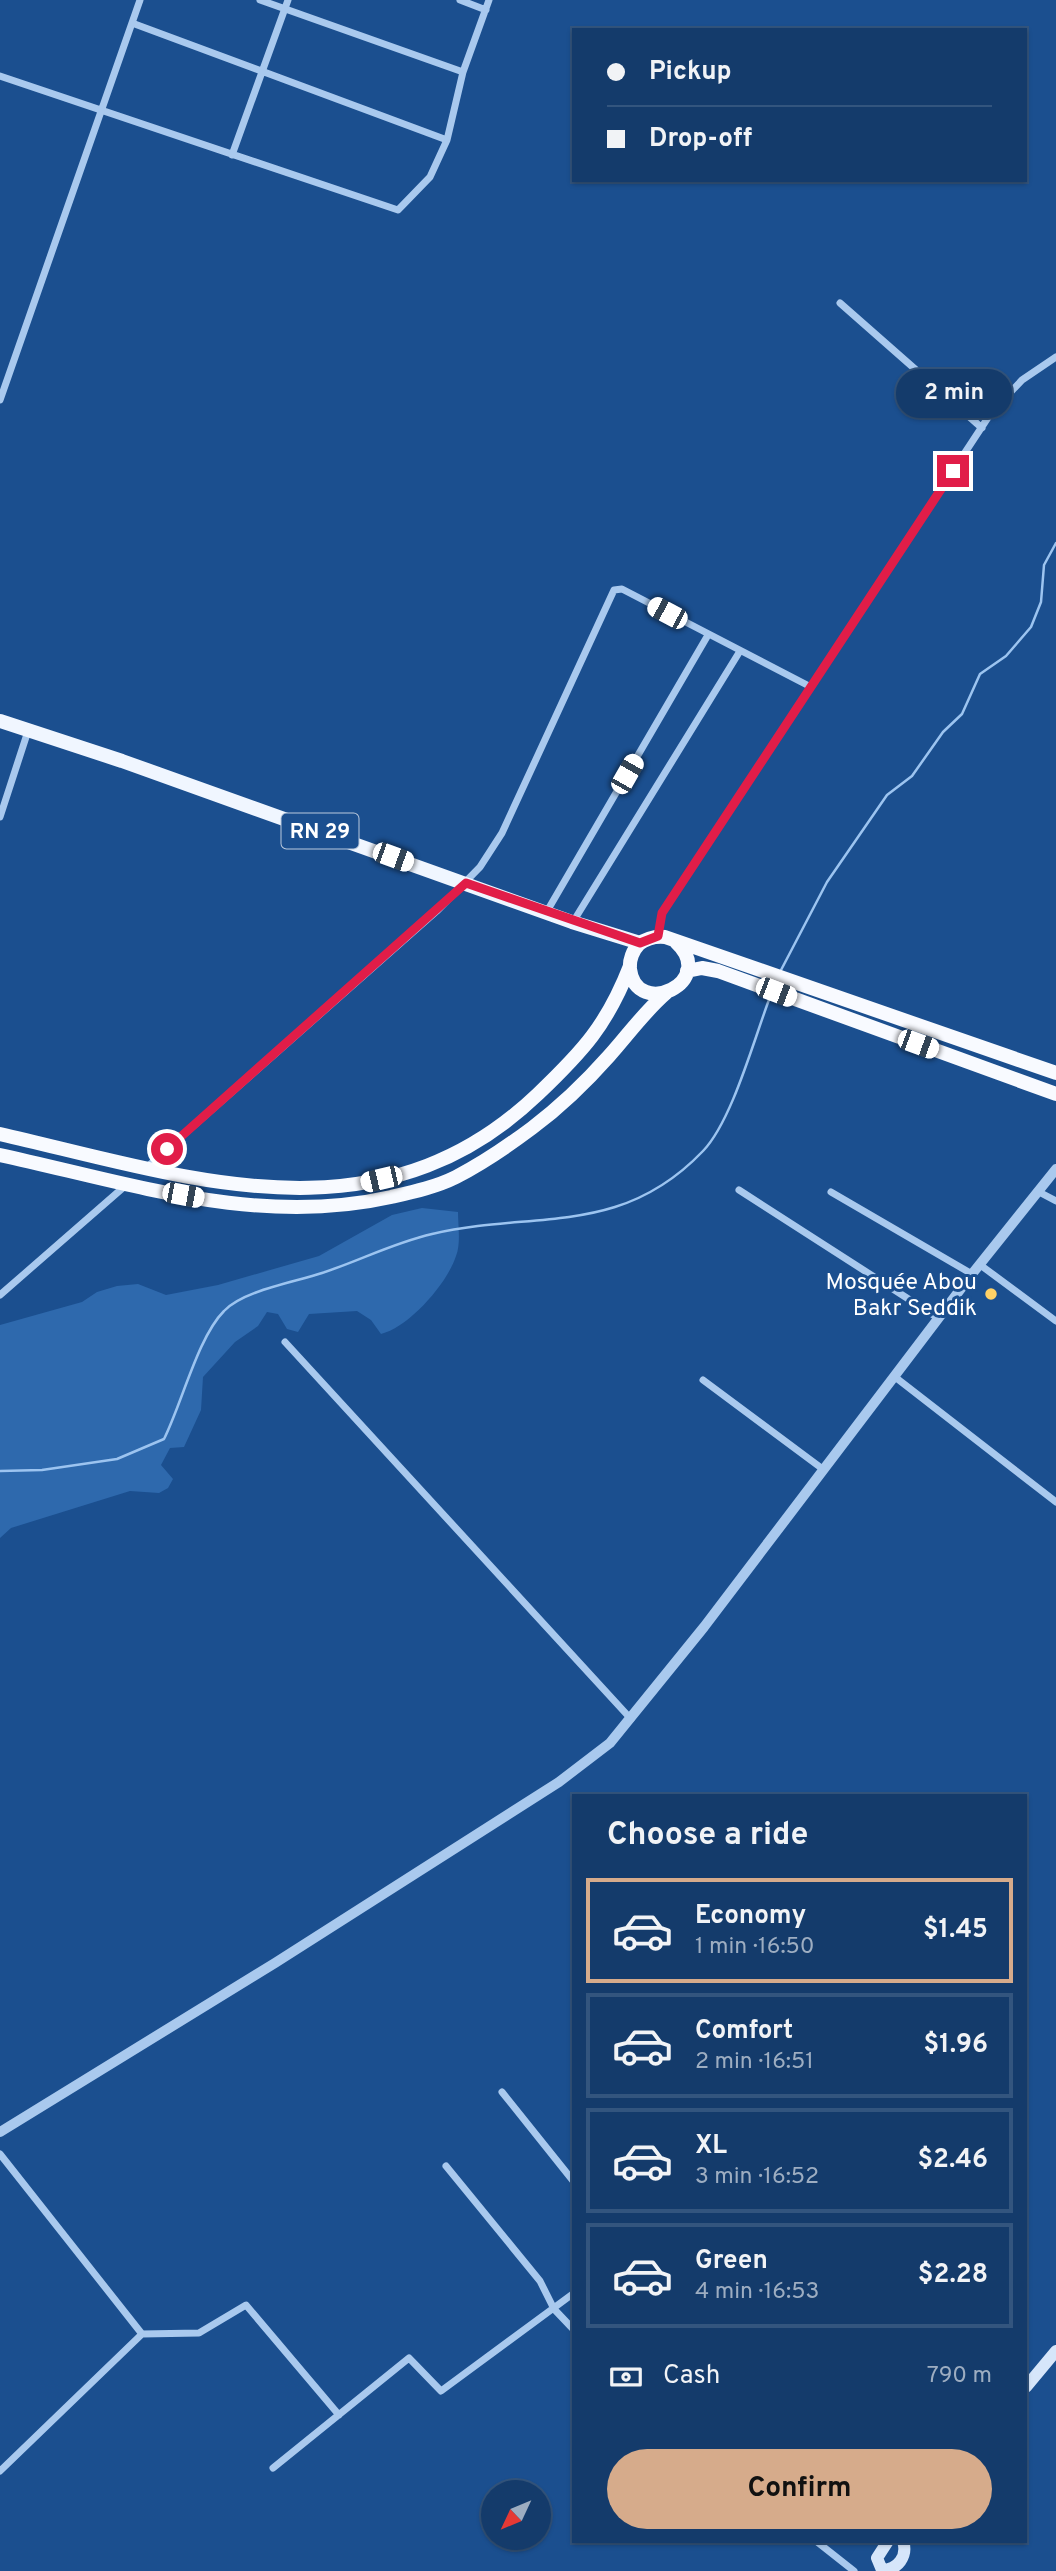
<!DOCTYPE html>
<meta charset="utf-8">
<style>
:root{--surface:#143b6b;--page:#214673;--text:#f1f3f6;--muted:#9dadc1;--line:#33557e;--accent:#d6ab8b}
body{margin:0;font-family:Overpass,sans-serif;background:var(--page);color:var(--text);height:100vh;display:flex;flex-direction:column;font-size:26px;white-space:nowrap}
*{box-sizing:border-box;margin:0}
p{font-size:23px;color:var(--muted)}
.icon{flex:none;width:38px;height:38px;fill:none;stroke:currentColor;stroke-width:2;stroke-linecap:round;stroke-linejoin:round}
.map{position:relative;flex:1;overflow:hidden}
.panel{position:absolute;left:572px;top:1794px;width:455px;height:749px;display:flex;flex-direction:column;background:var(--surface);border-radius:0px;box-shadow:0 2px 5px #0004,0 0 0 2px var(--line)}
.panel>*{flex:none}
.top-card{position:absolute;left:572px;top:28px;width:455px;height:154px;border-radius:0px;box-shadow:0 2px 5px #0004,0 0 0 2px var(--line);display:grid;align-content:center;height:154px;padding:0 35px;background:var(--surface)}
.needle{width:46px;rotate:226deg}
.controls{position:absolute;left:481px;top:2480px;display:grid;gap:14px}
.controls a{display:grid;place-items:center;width:70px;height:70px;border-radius:50%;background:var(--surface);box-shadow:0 2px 5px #0004,0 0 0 2px var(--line);font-size:35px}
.end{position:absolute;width:32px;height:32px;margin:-16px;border:9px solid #e11d48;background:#fff;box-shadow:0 0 0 4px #fff}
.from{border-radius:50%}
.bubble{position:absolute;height:49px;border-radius:24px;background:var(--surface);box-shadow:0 2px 5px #0004,0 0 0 2px var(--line);font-size:23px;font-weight:700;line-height:49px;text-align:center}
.car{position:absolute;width:21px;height:42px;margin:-21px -10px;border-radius:9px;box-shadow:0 0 5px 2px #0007;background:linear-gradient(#fff 24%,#345 0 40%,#fff 0 76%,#345 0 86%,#fff 0)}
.top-card b{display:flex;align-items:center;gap:24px;height:66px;font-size:26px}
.top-card b+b{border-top:2px solid var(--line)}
.top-card i{width:18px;height:18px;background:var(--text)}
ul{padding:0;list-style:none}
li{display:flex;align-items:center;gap:21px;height:105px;margin:0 14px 10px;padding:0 21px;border:4px solid var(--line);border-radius:0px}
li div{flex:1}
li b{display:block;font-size:26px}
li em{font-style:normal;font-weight:700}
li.on{border-color:var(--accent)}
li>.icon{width:63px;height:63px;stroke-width:1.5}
h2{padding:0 35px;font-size:32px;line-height:84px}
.pay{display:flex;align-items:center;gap:18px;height:77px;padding:0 35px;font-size:26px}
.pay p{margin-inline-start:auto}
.action{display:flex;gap:14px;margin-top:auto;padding:14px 35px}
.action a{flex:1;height:80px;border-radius:42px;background:var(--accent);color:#111;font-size:28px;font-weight:700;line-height:80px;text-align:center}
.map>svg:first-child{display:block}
</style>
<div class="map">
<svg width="1056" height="2571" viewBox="0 0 1056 2571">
<rect width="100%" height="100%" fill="#1b4f8f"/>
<path fill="#2e69ad" d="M 422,1208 L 458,1212 C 458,1225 461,1244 456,1256 C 447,1284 409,1327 381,1334 L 371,1320 L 357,1311 L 309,1314 L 298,1332 L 287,1329 L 278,1314 L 267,1312 L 258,1326 L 235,1342 L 203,1377 L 201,1410 L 184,1447 L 170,1448 L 161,1465 L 173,1479 L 168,1488 L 159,1493 L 130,1491 L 11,1528 L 0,1538 L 0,1325 L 82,1302 L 97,1292 L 117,1286 L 138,1284 L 166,1295 L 218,1285 L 319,1256 L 392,1215 Z"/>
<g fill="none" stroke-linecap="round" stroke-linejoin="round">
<path stroke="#9cc4f0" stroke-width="2.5" d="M 780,972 L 827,882 L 887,795 L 912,776 L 943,732 L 962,714 L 980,674 L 1006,656 L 1031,627 L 1041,602 L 1044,565 L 1056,543
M 0,1471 L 42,1470 L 117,1459 L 164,1439 C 182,1403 198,1337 224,1311 C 244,1290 296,1282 322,1273 C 359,1261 393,1243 432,1234 C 534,1210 620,1238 703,1151 C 732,1121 754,1039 770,997"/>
<path stroke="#a9c9ee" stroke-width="7" d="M 260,0 L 463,72
M 460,0 L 486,10
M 132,23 L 447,140
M 0,76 L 398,210 L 430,177 L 447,140 L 463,72 L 489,0
M 232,155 L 288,0
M 840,303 L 982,428
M 0,400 L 140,0
M 0,817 L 28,731
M 546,913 L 708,635
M 573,922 L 740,651
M 658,936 L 662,913 L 991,413 L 1022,380 L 1056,357
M 147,1167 L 437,911 L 480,867 L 502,833 L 614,590 L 622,589 L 809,686
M 739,1190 L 938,1318
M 831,1192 L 972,1274
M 1039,1192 L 1056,1201
M 979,1264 L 1056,1321
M 0,1295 L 125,1186
M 285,1342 L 631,1719
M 895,1377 L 1056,1502
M 703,1380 L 824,1470
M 502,2092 L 574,2182
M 0,2154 L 142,2334 L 199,2333 L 246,2305 L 339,2415
M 446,2166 L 540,2281 L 554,2309 L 574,2330
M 273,2468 L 409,2358 L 441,2391 L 574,2293
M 0,2471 L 142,2334
M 816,2541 L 854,2571"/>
<path stroke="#a9c9ee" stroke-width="10" d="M 0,2132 L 275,1963 L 559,1782 L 610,1743 L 704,1627 L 972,1274 L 1056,1169"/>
<path stroke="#d6e6fa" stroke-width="12" d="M 1026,2387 L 1056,2351
M 888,2541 L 877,2558 L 882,2570 C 898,2570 908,2556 903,2541"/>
<path stroke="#f0f6ff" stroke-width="14" d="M 0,721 L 122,761 L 572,922 L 640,943"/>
<path stroke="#f8faff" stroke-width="14" d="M 676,942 C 719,982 636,1020 630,969 C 629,960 633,950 639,944 C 647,938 655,936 665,937 L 1056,1073
M 687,971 L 702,968 L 718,971 L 1056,1094
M 0,1134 C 188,1177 378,1247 538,1094 C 583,1051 607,1025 630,966
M 0,1155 C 129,1183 258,1227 391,1197 C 413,1192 436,1187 456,1177 C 483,1163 508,1146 532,1128 C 560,1107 586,1082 609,1056 C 628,1035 644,1012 666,993"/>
</g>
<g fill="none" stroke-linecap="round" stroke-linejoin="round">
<path stroke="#e11d48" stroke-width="9" d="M 167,1149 L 466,883 L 640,943 L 658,936 L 662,913 L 953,471"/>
</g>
<circle fill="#ffd166" stroke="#1b4f8f" stroke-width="2.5" cx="991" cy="1294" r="7"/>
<g text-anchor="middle" stroke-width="6" stroke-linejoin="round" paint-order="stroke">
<rect fill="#1b4f8f" stroke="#bbcadd" stroke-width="2" x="281.5" y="813.5" width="77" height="35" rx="5"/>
<g font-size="21" font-weight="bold" fill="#fff">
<text x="320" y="838">RN 29</text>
</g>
<g font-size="23" fill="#fff" stroke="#1b4f8f" text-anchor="end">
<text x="977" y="1289">Mosquée Abou<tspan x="977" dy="26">Bakr Seddik</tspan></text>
</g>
</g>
</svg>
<div class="controls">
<a><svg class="needle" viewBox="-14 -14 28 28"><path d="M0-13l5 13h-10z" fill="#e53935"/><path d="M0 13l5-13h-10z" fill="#9dadc1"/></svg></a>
</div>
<i class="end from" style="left:167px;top:1149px"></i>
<i class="end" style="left:953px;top:471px"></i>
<div class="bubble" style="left:896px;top:369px;width:116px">2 min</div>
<i class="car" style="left:667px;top:613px;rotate:298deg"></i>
<i class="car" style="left:627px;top:774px;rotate:30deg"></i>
<i class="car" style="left:393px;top:857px;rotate:110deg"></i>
<i class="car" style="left:776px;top:992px;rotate:111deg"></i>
<i class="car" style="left:918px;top:1044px;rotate:110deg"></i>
<i class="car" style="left:381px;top:1179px;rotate:257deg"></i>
<i class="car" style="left:183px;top:1195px;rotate:101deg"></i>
<div class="top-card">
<b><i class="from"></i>Pickup</b>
<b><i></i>Drop-off</b>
</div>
<section class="panel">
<h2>Choose a ride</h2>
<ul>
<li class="on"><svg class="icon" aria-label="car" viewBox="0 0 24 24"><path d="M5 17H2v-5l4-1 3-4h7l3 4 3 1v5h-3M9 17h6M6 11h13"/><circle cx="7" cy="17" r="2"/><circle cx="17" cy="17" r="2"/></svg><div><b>Economy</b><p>1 min · 16:50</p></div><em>$1.45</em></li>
<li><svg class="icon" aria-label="car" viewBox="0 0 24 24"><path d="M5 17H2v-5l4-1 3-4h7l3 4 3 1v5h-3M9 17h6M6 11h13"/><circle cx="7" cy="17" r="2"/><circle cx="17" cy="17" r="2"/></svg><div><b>Comfort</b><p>2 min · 16:51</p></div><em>$1.96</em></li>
<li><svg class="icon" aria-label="car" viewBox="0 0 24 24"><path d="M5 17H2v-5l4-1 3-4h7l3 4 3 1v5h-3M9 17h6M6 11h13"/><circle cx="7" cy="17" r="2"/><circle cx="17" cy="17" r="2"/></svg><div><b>XL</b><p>3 min · 16:52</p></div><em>$2.46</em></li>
<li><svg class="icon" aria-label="car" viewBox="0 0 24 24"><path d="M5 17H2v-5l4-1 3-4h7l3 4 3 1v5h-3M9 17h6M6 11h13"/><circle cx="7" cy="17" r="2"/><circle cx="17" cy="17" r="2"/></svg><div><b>Green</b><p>4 min · 16:53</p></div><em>$2.28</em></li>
</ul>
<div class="pay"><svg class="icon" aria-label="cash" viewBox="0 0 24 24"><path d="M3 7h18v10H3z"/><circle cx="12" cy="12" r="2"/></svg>Cash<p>790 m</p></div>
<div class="action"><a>Confirm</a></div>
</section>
</div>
